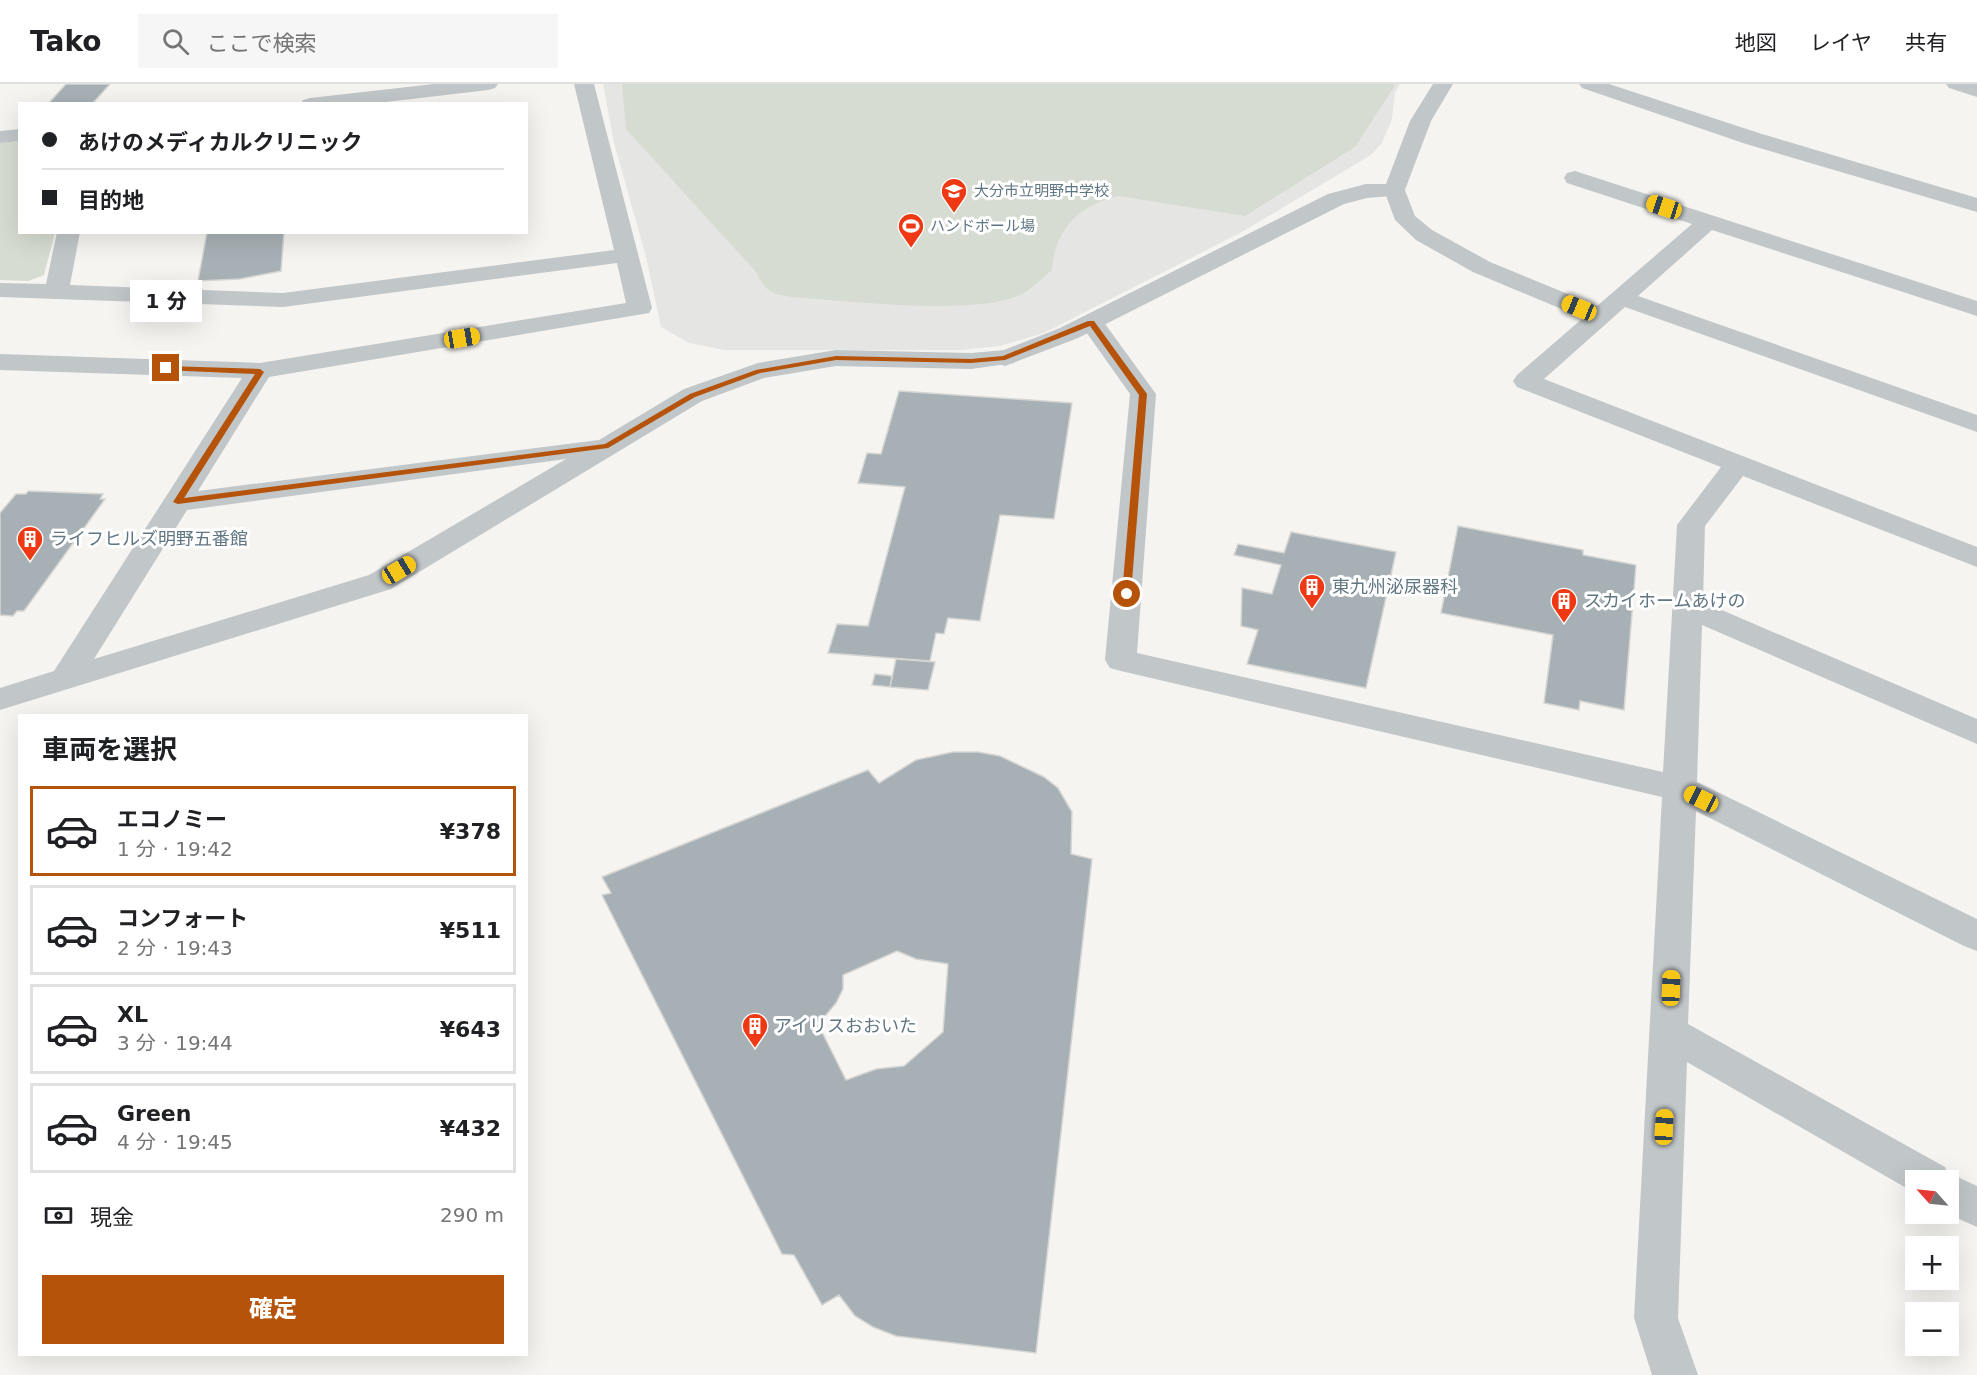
<!DOCTYPE html>
<html lang="ja">
<meta charset="utf-8">
<style>
:root{--surface:#fff;--page:#f6f6f6;--text:#202124;--muted:#757577;--line:#e0e0e0;--accent:#b45309}
body{margin:0;font-family:"DejaVu Sans","Noto Sans JP",sans-serif;background:var(--page);color:var(--text);height:100vh;display:flex;flex-direction:column;font-size:22px;white-space:nowrap}
*{box-sizing:border-box;margin:0}
p{font-size:20px;color:var(--muted)}
.icon{flex:none;width:33px;height:33px;fill:none;stroke:currentColor;stroke-width:2;stroke-linecap:round;stroke-linejoin:round}
.map{position:relative;flex:1;overflow:hidden}
.details{position:absolute;left:18px;top:630px;width:510px;height:642px;display:flex;flex-direction:column;background:var(--surface);border-radius:0px;box-shadow:0 6px 24px #0002}
.details>*{flex:none}
.hud{position:absolute;left:18px;top:18px;width:510px;height:132px;border-radius:0px;box-shadow:0 6px 24px #0002;display:grid;align-content:center;height:132px;padding:0 24px;background:var(--surface)}
.needle{width:39px;rotate:297deg}
.fabs{position:absolute;left:1905px;top:1086px;display:grid;gap:12px}
.fabs a{display:grid;place-items:center;width:54px;height:54px;border-radius:0px;background:var(--surface);box-shadow:0 6px 24px #0002;font-size:30px}
.end{position:absolute;width:27px;height:27px;margin:-14px;border:8px solid #b45309;background:#fff;box-shadow:0 0 0 3px #fff}
.from{border-radius:50%}
.bubble{position:absolute;height:42px;border-radius:0px;background:var(--surface);box-shadow:0 6px 24px #0002;font-size:20px;font-weight:800;line-height:42px;text-align:center}
.car{position:absolute;width:18px;height:36px;margin:-18px -9px;border-radius:8px;box-shadow:0 0 4px 2px #0007;background:linear-gradient(#f5c518 24%,#345 0 40%,#f5c518 0 76%,#345 0 86%,#f5c518 0)}
.hud b{display:flex;align-items:center;gap:21px;height:57px;font-size:22px}
.hud b+b{border-top:2px solid var(--line)}
.hud i{width:15px;height:15px;background:var(--text)}
ul{padding:0;list-style:none}
li{display:flex;align-items:center;gap:18px;height:90px;margin:0 12px 9px;padding:0 12px;border:3px solid var(--line);border-radius:0px}
li div{flex:1}
li b{display:block;font-size:22px}
li em{font-style:normal;font-weight:800}
li.on{border-color:var(--accent)}
li>.icon{width:54px;height:54px;stroke-width:1.5}
h2{padding:0 24px;font-size:27px;line-height:72px}
.pay{display:flex;align-items:center;gap:15px;height:66px;padding:0 24px;font-size:22px}
.pay p{margin-inline-start:auto}
.primary-button{display:flex;gap:12px;margin-top:auto;padding:12px 24px}
.primary-button a{flex:1;height:69px;border-radius:0px;background:var(--accent);color:#fff;font-size:24px;font-weight:800;line-height:69px;text-align:center}
header{display:flex;align-items:center;gap:36px;box-sizing:border-box;height:84px;padding:0 30px;background:var(--surface);border-bottom:2px solid var(--line)}
header strong{font-size:28px}
nav{display:flex;gap:33px;margin-inline-start:auto;font-size:21px}
.search{width:420px;height:54px;background:var(--page);display:flex;align-items:center;gap:15px;box-sizing:border-box;padding:0 21px;border-radius:0px;color:var(--muted);font-size:22px}
.map>svg:first-child{display:block}
</style>
<header>
<strong>Tako</strong>
<div class="search"><svg class="icon" aria-label="search" viewBox="0 0 24 24"><circle cx="10" cy="10" r="6"/><path d="M15 15l6 6"/></svg>ここで検索</div>
<nav><a>地図</a><a>レイヤ</a><a>共有</a></nav>
</header>
<div class="map">
<svg width="1977" height="1291" viewBox="0 0 1977 1291">
<rect width="100%" height="100%" fill="#f5f4f0"/>
<path fill="#e5e6e3" d="M 603,0 L 1400,0 L 1395,8 L 1392,35 L 1382,59 L 1371,71 L 1242,148 L 1044,249 L 1000,262 L 962,266 L 724,266 L 689,259 L 661,243 L 646,173 L 614,59 Z"/>
<path fill="#d6dcd1" d="M 622,0 L 1396,0 L 1355,63 L 1245,132 L 1118,112 C 1079,121 1055,145 1052,186 C 1043,193 1034,203 1024,209 C 978,234 847,216 792,213 C 770,209 766,208 756,188 L 626,45 Z
M 19,57 L 20,148 L 55,149 L 44,191 L 28,197 L 0,196 L 0,59 Z"/>
<path fill="#a7b1b5" stroke="#d5d5d3" stroke-width="1.5" fill-rule="evenodd" d="M 66,0 L 110,0 L 92,20 L 48,20 Z
M 207,148 L 284,148 L 281,187 L 240,195 L 198,197 Z
M 899,307 L 1072,319 L 1054,435 L 1000,431 L 980,537 L 948,534 L 944,550 L 936,549 L 930,577 L 828,569 L 837,540 L 868,542 L 905,403 L 858,399 L 867,369 L 881,370 Z
M 28,407 L 103,410 L 100,415 L 105,415 L 24,527 L 17,527 L 13,532 L 0,531 L 0,429 L 16,410 L 26,410 Z
M 1458,442 L 1583,466 L 1583,471 L 1636,481 L 1624,626 L 1580,617 L 1579,626 L 1544,619 L 1553,551 L 1441,529 Z
M 1291,448 L 1396,468 L 1366,604 L 1247,580 L 1258,546 L 1241,542 L 1242,504 L 1272,510 L 1281,481 L 1234,471 L 1238,460 L 1284,469 Z
M 896,575 L 935,578 L 928,606 L 890,603 Z
M 875,590 L 892,592 L 890,603 L 872,601 Z
M 953,668 L 978,668 L 1000,672 L 1044,693 L 1058,704 L 1072,728 L 1071,770 L 1092,775 L 1036,1269 L 896,1252 L 873,1243 L 855,1232 L 839,1211 L 822,1221 L 794,1171 L 782,1170 L 602,811 L 611,809 L 602,793 L 868,686 L 879,699 L 916,676 ZM 897,867 L 916,875 L 948,880 L 943,948 L 904,982 L 876,985 L 846,996 L 817,938 L 826,931 L 836,919 L 843,905 L 843,891 Z"/>
<g fill="none" stroke-linecap="round" stroke-linejoin="round">
<path fill="#c1c6c8" fill-rule="evenodd" d="M 434,0 L 498,0 L 495,4 L 488,6 L 369,20 L 300,20 L 303,16 L 310,14 Z
M 574,0 L 594,0 L 652,224 L 649,229 L 269,293 L 198,407 L 599,356 L 684,305 L 758,279 L 836,266 L 971,269 L 1005,266 L 1014,269 L 1018,274 L 1014,279 L 971,285 L 836,282 L 764,294 L 702,317 L 391,505 L 0,626 L 0,604 L 54,587 L 242,294 L 0,286 L 0,270 L 260,279 L 626,219 L 617,179 L 283,223 L 0,213 L 0,199 L 46,200 L 57,148 L 80,148 L 70,201 L 283,209 L 614,166 ZM 566,375 L 369,491 L 94,575 L 187,426 Z
M 1946,0 L 1977,0 L 1977,13 L 1949,4 Z
M 20,45 L 20,57 L 0,59 L 0,47 Z
M 1575,87 L 1977,217 L 1977,232 L 1712,146 L 1638,212 L 1977,331 L 1977,348 L 1625,223 L 1544,295 L 1977,463 L 1977,483 L 1743,392 L 1705,442 L 1703,518 L 1977,635 L 1977,660 L 1702,541 L 1697,698 L 1977,835 L 1977,867 L 1964,862 L 1696,727 L 1688,940 L 1945,1083 L 1947,1088 L 1977,1102 L 1977,1143 L 1948,1130 L 1948,1096 L 1916,1096 L 1915,1109 L 1687,978 L 1678,1234 L 1698,1291 L 1652,1291 L 1634,1234 L 1662,713 L 1121,587 L 1110,584 L 1105,576 L 1130,310 L 1079,238 L 1082,233 L 1091,231 L 1100,233 L 1156,310 L 1137,569 L 1663,688 L 1677,441 L 1721,383 L 1517,303 L 1513,297 L 1517,291 L 1583,234 L 1473,188 L 1416,156 L 1395,136 L 1384,106 L 1387,101 L 1395,99 L 1403,101 L 1415,132 L 1432,146 L 1490,178 L 1597,222 L 1692,140 L 1567,99 L 1564,94 L 1567,89 Z"/>
<path fill="#c1c6c8" fill-rule="evenodd" d="M 1433,0 L 1453,0 L 1431,37 L 1403,111 L 1367,114 L 1344,120 L 1078,254 L 1005,282 L 996,279 L 992,274 L 996,269 L 1060,244 L 1328,110 L 1366,100 L 1386,100 L 1410,37 Z
M 1579,0 L 1609,0 L 1762,50 L 1977,114 L 1977,128 L 1746,60 L 1582,4 Z"/>
</g>
<path fill="#b45309" d="M 1088,237 L 1094,237 L 1147,310 L 1131,510 L 1127,513 L 1122,510 L 1139,311 L 1090,242 L 1005,276 L 971,279 L 836,276 L 760,289 L 695,313 L 608,364 L 178,420 L 173,418 L 255,290 L 163,286 L 162,284 L 166,282 L 260,285 L 264,288 L 184,414 L 605,360 L 690,310 L 756,286 L 836,272 L 971,275 L 1003,272 Z"/>
<defs>
<g id="school-pin" transform="scale(1.35)"><path d="M0 17L-7.5 6A9.5 9.5 0 1 1 7.5 6Z" fill="#ef3915" stroke="#fff"/><path d="M0-5L7-2L0 1L-7-2ZM-4 1L0 2.5L4 1V4Q0 6-4 4Z" fill="#fff"/></g>
<g id="stadium-pin" transform="scale(1.35)"><path d="M0 17L-7.5 6A9.5 9.5 0 1 1 7.5 6Z" fill="#ef3915" stroke="#fff"/><path d="M0-5a6.5 5 0 1 0 0 10a6.5 5 0 1 0 0-10ZM-3.5-1.8h7v3.6h-7Z" fill="#fff"/></g>
<g id="building-pin" transform="scale(1.35)"><path d="M0 17L-7.5 6A9.5 9.5 0 1 1 7.5 6Z" fill="#ef3915" stroke="#fff"/><path d="M-4-6H4V6H1V3H-1V6H-4ZM-2.5-4.3h1.7v1.8h-1.7ZM.8-4.3h1.7v1.8H.8ZM-2.5-1h1.7V.8h-1.7ZM.8-1h1.7V.8H.8Z" fill="#fff"/></g>
</defs>
<g fill-rule="evenodd">
<use href="#school-pin" x="954" y="107"/>
<use href="#stadium-pin" x="911" y="142"/>
<use href="#building-pin" x="30" y="455"/>
<use href="#building-pin" x="1312" y="503"/>
<use href="#building-pin" x="1564" y="517"/>
<use href="#building-pin" x="755" y="942"/>
</g>
<g text-anchor="middle" stroke-width="6" stroke-linejoin="round" paint-order="stroke">
<g font-size="15" fill="#617683" stroke="#fff" text-anchor="start">
<text x="974" y="112">大分市立明野中学校</text>
<text x="930" y="147">ハンドボール場</text>
</g>
<g font-size="18" fill="#617683" stroke="#fff" text-anchor="start">
<text x="50" y="461">ライフヒルズ明野五番館</text>
<text x="1332" y="509">東九州泌尿器科</text>
<text x="1584" y="523">スカイホームあけの</text>
<text x="774" y="948">アイリスおおいた</text>
</g>
</g>
</svg>
<div class="fabs">
<a><svg class="needle" viewBox="-14 -14 28 28"><path d="M0-13l5 13h-10z" fill="#e53935"/><path d="M0 13l5-13h-10z" fill="#757577"/></svg></a>
<a>+</a>
<a>−</a>
</div>
<i class="end from" style="left:1127px;top:510px"></i>
<i class="end" style="left:166px;top:284px"></i>
<div class="bubble" style="left:130px;top:196px;width:72px">1 分</div>
<i class="car" style="left:1664px;top:123px;rotate:288deg"></i>
<i class="car" style="left:1579px;top:224px;rotate:292deg"></i>
<i class="car" style="left:462px;top:254px;rotate:81deg"></i>
<i class="car" style="left:399px;top:486px;rotate:59deg"></i>
<i class="car" style="left:1701px;top:715px;rotate:296deg"></i>
<i class="car" style="left:1671px;top:904px;rotate:2deg"></i>
<i class="car" style="left:1664px;top:1043px;rotate:3deg"></i>
<div class="hud">
<b><i class="from"></i>あけのメディカルクリニック</b>
<b><i></i>目的地</b>
</div>
<section class="details">
<h2>車両を選択</h2>
<ul>
<li class="on"><svg class="icon" aria-label="car" viewBox="0 0 24 24"><path d="M5 17H2v-5l4-1 3-4h7l3 4 3 1v5h-3M9 17h6M6 11h13"/><circle cx="7" cy="17" r="2"/><circle cx="17" cy="17" r="2"/></svg><div><b>エコノミー</b><p>1 分 · 19:42</p></div><em>¥378</em></li>
<li><svg class="icon" aria-label="car" viewBox="0 0 24 24"><path d="M5 17H2v-5l4-1 3-4h7l3 4 3 1v5h-3M9 17h6M6 11h13"/><circle cx="7" cy="17" r="2"/><circle cx="17" cy="17" r="2"/></svg><div><b>コンフォート</b><p>2 分 · 19:43</p></div><em>¥511</em></li>
<li><svg class="icon" aria-label="car" viewBox="0 0 24 24"><path d="M5 17H2v-5l4-1 3-4h7l3 4 3 1v5h-3M9 17h6M6 11h13"/><circle cx="7" cy="17" r="2"/><circle cx="17" cy="17" r="2"/></svg><div><b>XL</b><p>3 分 · 19:44</p></div><em>¥643</em></li>
<li><svg class="icon" aria-label="car" viewBox="0 0 24 24"><path d="M5 17H2v-5l4-1 3-4h7l3 4 3 1v5h-3M9 17h6M6 11h13"/><circle cx="7" cy="17" r="2"/><circle cx="17" cy="17" r="2"/></svg><div><b>Green</b><p>4 分 · 19:45</p></div><em>¥432</em></li>
</ul>
<div class="pay"><svg class="icon" aria-label="cash" viewBox="0 0 24 24"><path d="M3 7h18v10H3z"/><circle cx="12" cy="12" r="2"/></svg>現金<p>290 m</p></div>
<div class="primary-button"><a>確定</a></div>
</section>
</div>
